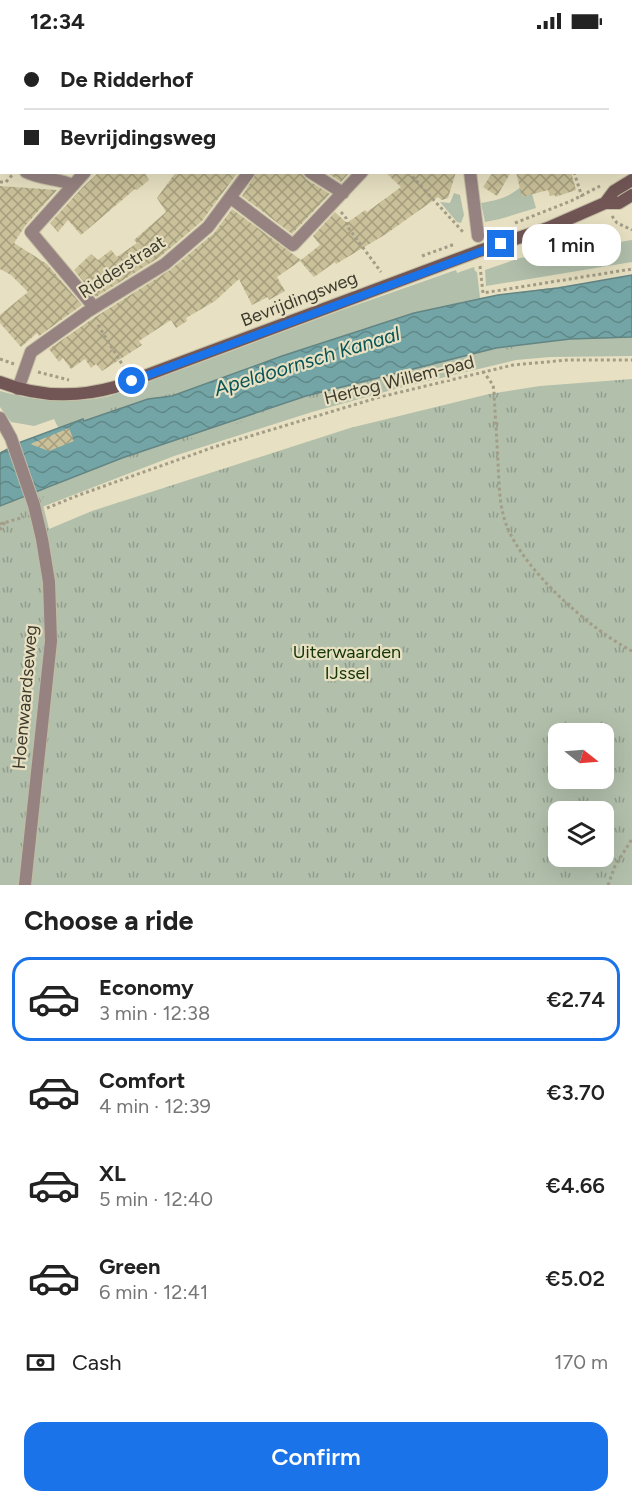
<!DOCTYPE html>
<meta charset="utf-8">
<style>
:root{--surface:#fff;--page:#f2f2f2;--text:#222;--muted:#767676;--line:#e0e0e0;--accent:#1a73e8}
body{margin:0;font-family:Figtree,sans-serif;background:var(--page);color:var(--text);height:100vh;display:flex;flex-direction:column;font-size:22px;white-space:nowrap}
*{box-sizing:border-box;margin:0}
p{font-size:20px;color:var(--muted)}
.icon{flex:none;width:33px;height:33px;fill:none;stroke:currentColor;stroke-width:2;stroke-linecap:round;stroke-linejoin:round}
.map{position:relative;height:843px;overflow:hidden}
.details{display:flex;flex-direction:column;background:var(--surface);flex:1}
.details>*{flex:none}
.top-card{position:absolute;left:0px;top:0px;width:633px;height:132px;box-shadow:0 6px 24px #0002;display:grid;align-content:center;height:132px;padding:0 24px;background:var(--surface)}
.needle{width:39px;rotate:107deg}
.fabs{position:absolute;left:548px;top:681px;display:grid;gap:12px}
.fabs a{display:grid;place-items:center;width:66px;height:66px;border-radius:12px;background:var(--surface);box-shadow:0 6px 24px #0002;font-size:30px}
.end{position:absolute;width:27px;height:27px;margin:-14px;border:8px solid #1a73e8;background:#fff;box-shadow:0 0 0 3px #fff}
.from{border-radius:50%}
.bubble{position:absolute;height:42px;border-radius:18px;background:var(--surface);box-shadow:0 6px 24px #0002;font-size:20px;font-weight:600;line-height:42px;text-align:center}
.top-card b{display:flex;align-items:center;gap:21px;height:57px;font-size:22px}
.top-card b+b{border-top:2px solid var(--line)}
.top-card i{width:15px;height:15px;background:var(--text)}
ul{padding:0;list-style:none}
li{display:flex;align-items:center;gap:18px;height:84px;margin:0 12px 9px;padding:0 12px;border:3px solid transparent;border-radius:18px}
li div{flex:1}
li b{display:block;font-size:22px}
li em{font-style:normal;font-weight:600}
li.active{border-color:var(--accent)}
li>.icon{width:54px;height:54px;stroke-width:1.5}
h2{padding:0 24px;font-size:27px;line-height:72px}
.pay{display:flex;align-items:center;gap:15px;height:66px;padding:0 24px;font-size:22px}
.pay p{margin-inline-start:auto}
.button{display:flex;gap:12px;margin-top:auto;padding:12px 24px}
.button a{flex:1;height:69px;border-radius:18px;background:var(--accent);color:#fff;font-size:24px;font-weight:600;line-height:69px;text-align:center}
.status{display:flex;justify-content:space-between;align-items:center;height:42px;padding:0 30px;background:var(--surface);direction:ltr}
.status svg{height:16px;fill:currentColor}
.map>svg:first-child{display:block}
</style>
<div class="status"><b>12:34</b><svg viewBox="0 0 49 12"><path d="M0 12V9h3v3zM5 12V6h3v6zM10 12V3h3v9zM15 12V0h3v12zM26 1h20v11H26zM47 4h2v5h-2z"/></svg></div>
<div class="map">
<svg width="632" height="843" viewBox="0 0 632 843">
<defs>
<pattern id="park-tufts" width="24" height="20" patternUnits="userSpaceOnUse" patternTransform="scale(1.5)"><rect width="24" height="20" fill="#b1bfab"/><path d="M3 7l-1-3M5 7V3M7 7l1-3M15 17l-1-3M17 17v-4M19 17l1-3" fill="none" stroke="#919c8c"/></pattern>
<pattern id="water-waves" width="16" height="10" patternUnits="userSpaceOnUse" patternTransform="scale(1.5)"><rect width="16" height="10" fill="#73a5a7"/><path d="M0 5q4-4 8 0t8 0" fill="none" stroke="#608888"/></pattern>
<pattern id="building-cross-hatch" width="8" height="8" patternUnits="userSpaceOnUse" patternTransform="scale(1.5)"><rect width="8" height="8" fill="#cac19a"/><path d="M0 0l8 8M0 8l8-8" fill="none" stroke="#a59e7e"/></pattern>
</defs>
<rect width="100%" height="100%" fill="#e7e0c2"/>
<path fill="#b1bfab" d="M 528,138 L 536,166 L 500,177 L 485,180 L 481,161 C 504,157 512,154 528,138 Z
M 454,151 L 460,153 L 464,173 L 461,181 L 457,180 L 440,160 L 450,161 Z
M 632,198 L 632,220 L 486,244 L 485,228 L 520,216 Z
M 474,225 L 475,229 L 477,230 L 480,256 L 362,287 L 172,354 L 84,379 L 82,377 L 59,387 L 54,377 L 34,384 L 11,380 L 0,365 L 0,349 C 38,360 72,362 110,354 L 342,268 L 456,228 L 457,231 Z
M 632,295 L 632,314 L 550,315 L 516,318 L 399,346 L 312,370 L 174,414 L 42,465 L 38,450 L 122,416 L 379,335 L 522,302 Z"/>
<path fill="url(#park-tufts)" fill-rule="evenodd" d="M 632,238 L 632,298 L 531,303 L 454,318 L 304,359 L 63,440 L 47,446 L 42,459 L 49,487 L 92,469 L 350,386 L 489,352 L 540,344 L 632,337 L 632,843 L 0,843 L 0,410 C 46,390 99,368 147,356 C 161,353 174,352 188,348 L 414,270 L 484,255 L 595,240 ZM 558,692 L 603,692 L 603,736 L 558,736 ZM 558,770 L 603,770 L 603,814 L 558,814 Z"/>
<path fill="url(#water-waves)" stroke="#638583" stroke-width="1.5" d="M 632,233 L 632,295 L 570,297 L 496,306 L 306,354 L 122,416 L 0,464 L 0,411 L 21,400 L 83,377 L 84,379 L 148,357 L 172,354 L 282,314 L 414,271 L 498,253 L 558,246 Z"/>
<path fill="url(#building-cross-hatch)" d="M 99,130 L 144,130 L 149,138 L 137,148 L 135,147 L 81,193 L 68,178 L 58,190 L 50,181 L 83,145 Z
M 176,130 L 238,130 L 202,179 L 160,215 L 96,255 L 74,228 L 91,212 L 98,218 L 111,208 L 117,215 L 137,201 L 134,198 L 166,170 L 157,156 Z
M 257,130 L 302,130 L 306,137 L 330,152 L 292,192 L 242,154 Z
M 326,130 L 350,130 L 341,140 Z
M 385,130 L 456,130 L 448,156 L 442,158 L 438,155 L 386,192 L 336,222 L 335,220 L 314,235 L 300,219 L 277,235 L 285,249 L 269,258 L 268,255 L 252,263 L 239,237 L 215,259 L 186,276 L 187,279 L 176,286 L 171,278 L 139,299 L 142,303 L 102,329 L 96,322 L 91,326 L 85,317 L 71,327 L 63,316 L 59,320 L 49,307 L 92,277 L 170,228 L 214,191 L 232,167 L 301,218 L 320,203 L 313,194 L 335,170 L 347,181 L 365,168 L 367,170 L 401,145 Z
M 493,130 L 511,130 L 497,154 L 483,145 Z
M 516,130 L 571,130 L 576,148 L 555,155 L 555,153 L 550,154 L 548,148 L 522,155 Z
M 0,144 L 57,148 L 25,184 L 14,201 L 47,222 L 82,263 L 39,294 L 37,291 L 21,305 L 0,281 L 0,273 L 28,250 L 11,233 L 0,227 Z
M 69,386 L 74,399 L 49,409 L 30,402 Z"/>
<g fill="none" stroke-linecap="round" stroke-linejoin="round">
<g stroke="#c2bca2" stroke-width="14">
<path id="pedestrian" d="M 57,2 L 58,0
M 26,130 C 42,138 58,136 73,143"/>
</g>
<g stroke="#c2bca2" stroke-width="14">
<path id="minor" d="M 191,0 L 193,2
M 18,2 L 19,0
M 158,2 L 158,0
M 222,2 L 223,0
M 302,2 L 302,0
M 432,2 L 432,0
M 526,2 L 526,0
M 0,24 L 2,22
M 85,130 L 31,190 L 94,265
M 310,130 L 343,151
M 470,130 L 478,194
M 231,156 L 293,203 L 362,130
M 18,347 L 31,310 L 87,270 L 165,222 L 208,185 L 249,130
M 0,376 L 11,396 L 34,463 L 42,497 L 49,540 L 51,599 L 25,843"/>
</g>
<g stroke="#c2bca2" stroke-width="14">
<path id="secondary" d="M 605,161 L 614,149 L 632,138
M 0,340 C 38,355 76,356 115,345 L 479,209 L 548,186 L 605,161 L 619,161 L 632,153"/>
</g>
<path stroke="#a39d87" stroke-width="3" stroke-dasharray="3 3" stroke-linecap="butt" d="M 408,130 L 464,191
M 574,130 L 582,155
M 0,140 L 6,140 L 13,132
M 341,170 L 346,176 L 347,184 L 381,230
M 612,174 L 617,181 L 632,188
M 515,181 L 571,159 L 600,144
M 422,214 L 455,202
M 480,224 L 483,251 L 632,227
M 98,283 L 125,327
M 0,317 L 14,322
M 483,329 L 493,343 L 494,349 C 495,373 497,397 498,422 C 499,438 499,456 503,472 C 514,521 589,587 632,609
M 38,330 L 69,338
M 47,466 L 79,453 L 214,405 L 380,355 L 513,323 L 568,318 L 632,318
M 0,482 L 24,475
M 0,488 L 5,480
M 608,843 L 615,824 L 632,797"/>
<use href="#pedestrian" stroke="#958281" stroke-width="12"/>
<use href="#minor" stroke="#958281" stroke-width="12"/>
<use href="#secondary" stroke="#715655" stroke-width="12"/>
</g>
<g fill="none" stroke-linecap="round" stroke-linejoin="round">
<path stroke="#1a73e8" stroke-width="8" d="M 132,339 L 501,202"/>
</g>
<g text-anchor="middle" stroke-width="4.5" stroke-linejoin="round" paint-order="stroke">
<g font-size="18" fill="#3e3b2f" stroke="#e7e0c2">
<text transform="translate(122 225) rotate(-33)" y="6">Ridderstraat</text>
<text transform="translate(299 257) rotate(-21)" y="6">Bevrijdingsweg</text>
<text transform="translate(399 338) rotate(-14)" y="6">Hertog Willem-pad</text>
<text transform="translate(25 655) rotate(-85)" y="6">Hoenwaardseweg</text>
</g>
<g font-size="18" fill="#153605" stroke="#e7e0c2">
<text x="347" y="616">Uiterwaarden<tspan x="347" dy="21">IJssel</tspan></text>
</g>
<g font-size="20" font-style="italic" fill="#075457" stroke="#e7e0c2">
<text transform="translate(307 319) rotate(-17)" y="7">Apeldoornsch Kanaal</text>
</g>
</g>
</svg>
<div class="fabs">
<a><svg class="needle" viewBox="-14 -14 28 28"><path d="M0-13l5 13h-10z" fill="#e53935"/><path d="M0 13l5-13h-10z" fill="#767676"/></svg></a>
<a><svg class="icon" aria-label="layers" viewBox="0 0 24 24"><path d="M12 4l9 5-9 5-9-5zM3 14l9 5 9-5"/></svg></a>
</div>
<i class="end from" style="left:132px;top:339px"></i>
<i class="end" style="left:501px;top:202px"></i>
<div class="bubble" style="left:522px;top:182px;width:99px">1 min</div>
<div class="top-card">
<b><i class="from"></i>De Ridderhof</b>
<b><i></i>Bevrijdingsweg</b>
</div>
</div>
<section class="details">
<h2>Choose a ride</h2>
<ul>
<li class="active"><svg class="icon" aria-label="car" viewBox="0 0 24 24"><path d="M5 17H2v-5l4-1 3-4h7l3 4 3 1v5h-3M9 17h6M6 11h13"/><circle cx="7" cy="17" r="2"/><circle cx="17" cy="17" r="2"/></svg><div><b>Economy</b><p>3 min · 12:38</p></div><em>€2.74</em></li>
<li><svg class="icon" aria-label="car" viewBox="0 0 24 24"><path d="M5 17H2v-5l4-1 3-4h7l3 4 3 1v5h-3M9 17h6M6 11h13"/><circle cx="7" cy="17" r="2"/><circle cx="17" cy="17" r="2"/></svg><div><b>Comfort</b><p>4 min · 12:39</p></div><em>€3.70</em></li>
<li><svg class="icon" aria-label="car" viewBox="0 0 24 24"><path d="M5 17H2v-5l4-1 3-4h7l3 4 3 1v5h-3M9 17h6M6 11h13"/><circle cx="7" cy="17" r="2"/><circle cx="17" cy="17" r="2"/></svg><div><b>XL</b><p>5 min · 12:40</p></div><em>€4.66</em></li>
<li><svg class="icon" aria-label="car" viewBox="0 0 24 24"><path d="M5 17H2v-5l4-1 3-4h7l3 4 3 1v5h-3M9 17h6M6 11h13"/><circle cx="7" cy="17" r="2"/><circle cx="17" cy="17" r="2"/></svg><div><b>Green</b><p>6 min · 12:41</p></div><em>€5.02</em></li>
</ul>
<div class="pay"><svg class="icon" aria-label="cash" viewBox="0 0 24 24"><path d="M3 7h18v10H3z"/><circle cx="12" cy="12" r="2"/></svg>Cash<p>170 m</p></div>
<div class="button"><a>Confirm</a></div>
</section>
